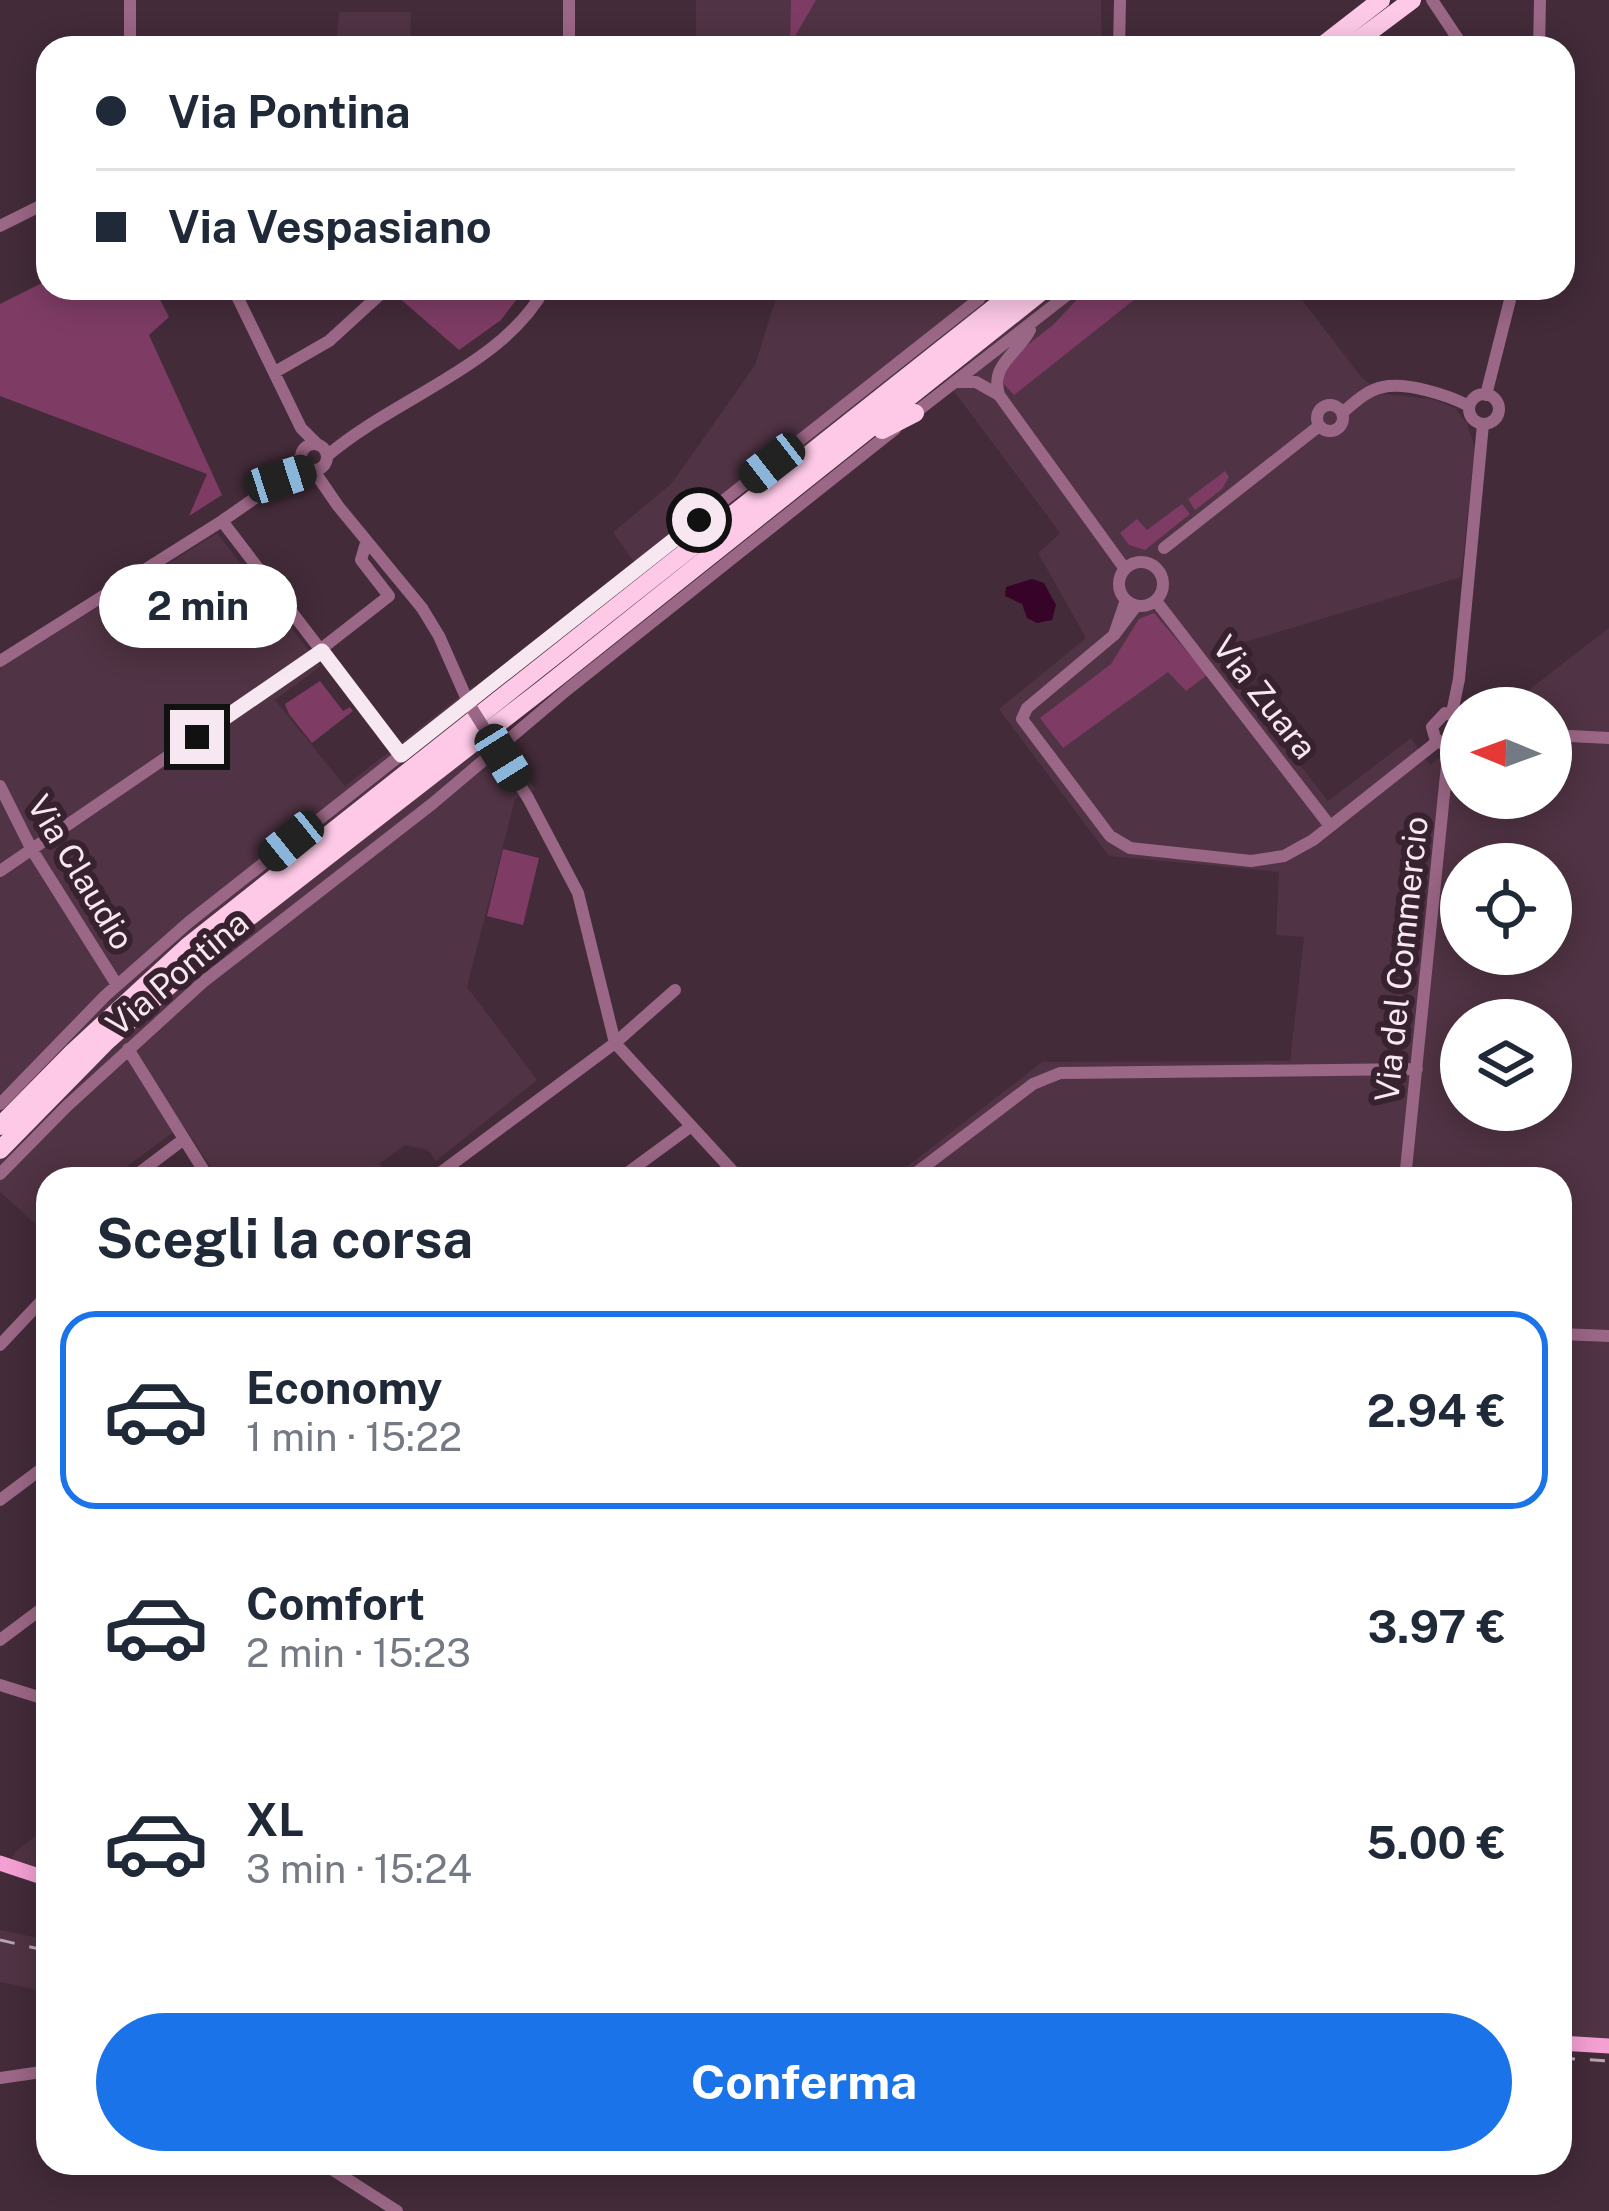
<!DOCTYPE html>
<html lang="it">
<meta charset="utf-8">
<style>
:root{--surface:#fff;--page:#f2f2f3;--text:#1f2937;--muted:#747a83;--line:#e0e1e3;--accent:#1a73e8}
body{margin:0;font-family:"Public Sans",sans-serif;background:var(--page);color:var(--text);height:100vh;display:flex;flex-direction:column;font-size:45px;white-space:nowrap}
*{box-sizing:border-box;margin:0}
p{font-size:39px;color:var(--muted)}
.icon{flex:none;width:66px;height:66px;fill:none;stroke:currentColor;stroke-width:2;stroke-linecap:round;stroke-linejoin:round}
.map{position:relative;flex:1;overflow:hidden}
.side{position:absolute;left:36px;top:1167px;width:1536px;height:1008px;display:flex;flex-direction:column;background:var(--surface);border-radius:36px;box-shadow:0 6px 30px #0003}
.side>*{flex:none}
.banner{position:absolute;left:36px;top:36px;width:1539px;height:264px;border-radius:36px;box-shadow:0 6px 30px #0003;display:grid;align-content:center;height:264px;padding:0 60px;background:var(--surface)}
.needle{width:78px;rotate:271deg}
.fabs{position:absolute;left:1440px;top:687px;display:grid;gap:24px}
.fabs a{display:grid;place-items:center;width:132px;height:132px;border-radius:50%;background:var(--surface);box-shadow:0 6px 30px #0003;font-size:60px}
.end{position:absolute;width:54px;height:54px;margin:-27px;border:15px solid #f7e7f0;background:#111;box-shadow:0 0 0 6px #111}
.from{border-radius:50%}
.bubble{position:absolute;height:84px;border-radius:42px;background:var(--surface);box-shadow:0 6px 30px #0003;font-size:39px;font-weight:700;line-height:84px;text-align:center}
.car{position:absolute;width:36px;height:72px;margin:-36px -18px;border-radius:15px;box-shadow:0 0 9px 3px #0007;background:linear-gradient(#222 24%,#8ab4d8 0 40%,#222 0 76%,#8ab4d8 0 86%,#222 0)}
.banner b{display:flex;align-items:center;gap:42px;height:114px;font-size:45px}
.banner b+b{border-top:3px solid var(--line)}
.banner i{width:30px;height:30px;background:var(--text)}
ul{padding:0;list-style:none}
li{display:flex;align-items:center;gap:36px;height:198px;margin:0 24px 18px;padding:0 36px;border:6px solid transparent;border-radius:36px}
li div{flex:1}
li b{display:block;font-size:45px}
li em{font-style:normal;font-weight:700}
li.on{border-color:var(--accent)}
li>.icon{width:108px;height:108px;stroke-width:1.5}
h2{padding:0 60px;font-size:54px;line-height:144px}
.action{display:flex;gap:24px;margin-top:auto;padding:24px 60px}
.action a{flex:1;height:138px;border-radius:72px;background:var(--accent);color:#fff;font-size:48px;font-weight:700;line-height:138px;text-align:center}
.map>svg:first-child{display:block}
</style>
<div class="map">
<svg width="1609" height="2211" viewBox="0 0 1609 2211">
<rect width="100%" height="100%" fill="#432b39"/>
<path fill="#503344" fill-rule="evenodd" d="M 696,0 L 1101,0 L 1102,48 L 696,48 Z
M 339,12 L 411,12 L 410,48 L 336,48 Z
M 779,288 L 1293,288 L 1362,378 L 1384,394 L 1432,399 L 1455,408 L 1467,423 L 1475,448 L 1461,577 L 1242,643 L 1228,653 L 1223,666 L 1328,801 L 1411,738 L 1430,765 L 1461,742 L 1461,798 L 1551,798 L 1551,708 L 1505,708 L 1609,628 L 1609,2053 L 1560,2050 L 1560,1179 L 891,1179 L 1042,1062 L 1290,1061 L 1304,937 L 1276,935 L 1279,872 L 1109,856 L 999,709 L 1086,638 L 1038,553 L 1060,533 L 926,354 L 641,572 L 613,532 L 672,483 L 755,365 ZM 1461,864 L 1551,864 L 1551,954 L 1461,954 ZM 1461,1020 L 1551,1020 L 1551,1110 L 1461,1110 Z
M 217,533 L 321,666 L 275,700 L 345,786 L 473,686 L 535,790 L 515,799 L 467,987 L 537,1080 L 436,1161 L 428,1150 L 405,1145 L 379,1164 L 389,1179 L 219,1179 L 183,1125 L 110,1179 L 48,1179 L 48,1235 L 0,1192 L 0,668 Z
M 48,1826 L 48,1888 L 7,1874 L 15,1852 Z
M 0,1930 L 48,1940 L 48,1992 L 0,1982 Z"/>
<path fill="#7e3c65" d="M 791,0 L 816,0 L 790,45 Z
M 48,280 L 48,288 L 154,288 L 169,317 L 149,335 L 222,495 L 189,516 L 207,474 L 0,396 L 0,304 Z
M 404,288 L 525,288 L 501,320 L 459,350 L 397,296 Z
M 1088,288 L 1149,288 L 1014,395 L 1004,384 L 1004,370 L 1011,358 L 1053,325 Z
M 1225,471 L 1229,477 L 1222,489 L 1195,510 L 1188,499 Z
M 1182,504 L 1190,514 L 1145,550 L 1129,545 L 1120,533 L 1137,519 L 1147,530 Z
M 1154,613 L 1207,675 L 1186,691 L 1168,672 L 1063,748 L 1040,718 L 1111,664 L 1139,619 Z
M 320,681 L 343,711 L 350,707 L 353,711 L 312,743 L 289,714 L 285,704 Z
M 503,849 L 539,858 L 523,925 L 487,916 Z"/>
<path fill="#370328" d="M 1032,579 L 1044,583 L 1056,605 L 1052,620 L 1037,623 L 1027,618 L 1022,604 L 1005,596 L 1006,587 Z"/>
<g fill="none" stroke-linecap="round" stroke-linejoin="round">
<path stroke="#9b6786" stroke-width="12" d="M 569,0 L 569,48
M 1432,0 L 1464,48
M 130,48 L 130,0
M 1119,48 L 1120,0
M 1539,48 L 1540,0
M 0,226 L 48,202
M 233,288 L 301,428 L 318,445
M 275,372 L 329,341 L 387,288
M 957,382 L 976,382 L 999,395 C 990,364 1017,355 1030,330
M1469 409a15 15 0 1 1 30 0a15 15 0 1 1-30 0Z
M 999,395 L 1125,569
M 1486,395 L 1513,288
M1317 418a13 13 0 1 1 26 0a13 13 0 1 1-26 0Z
M 1342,413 C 1354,403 1367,390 1383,387 C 1407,382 1448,395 1469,406
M 911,416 L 1076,288
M301 457a13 13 0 1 1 26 0a13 13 0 1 1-26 0Z
M 327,456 C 394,398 503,366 545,288
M 314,471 L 338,506 L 422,608
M 222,521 L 401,755
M 1164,548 L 1319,426
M1119 584a22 22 0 1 1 44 0a22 22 0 1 1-44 0Z
M 1126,600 L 1114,635 L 1136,606
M 1156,601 L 1330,826
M 1114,635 L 1027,708 L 1022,719 L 1110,836 L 1130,848 L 1251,861 L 1284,856 L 1313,840 L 1438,741
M 321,649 L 389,596 L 361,560 L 366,543
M 0,661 L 222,521 L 281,480 L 301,457
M 1452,713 L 1459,679 L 1483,424
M 1461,719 L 1445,713 L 1432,727 L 1435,738 L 1443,744 L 1461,738
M 1551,735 L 1609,738
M 0,786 L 32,850 L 117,985
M 528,798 L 578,893 L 615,1043 L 740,1179
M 0,871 L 322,651
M 128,1049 L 209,1179
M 0,1104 L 105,996 L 189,922 L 979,299
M 0,1174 L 67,1106 L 203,982 L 432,804 L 568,689 L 895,429
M 131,1179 L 184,1139
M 432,1179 L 615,1043 L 675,990
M 619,1179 L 690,1127
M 908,1179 L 1033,1084 L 1060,1073 L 1417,1069
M 1405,1179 L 1449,745
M 1560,1334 L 1609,1336
M 0,1345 L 48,1294
M 0,1500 L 48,1464
M 0,1640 L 48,1604
M 0,1685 L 48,1700
M 0,2078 L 48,2071
M 322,2163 L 397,2211"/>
<path stroke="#f5a0d3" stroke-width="15" d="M 0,1863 L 48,1879
M 1560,2043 L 1609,2046"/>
<path stroke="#fdc9e7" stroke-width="18" d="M 1119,47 L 1120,48
M 1319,48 L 1381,0
M 1348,48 L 1412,0
M 882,430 L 915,413
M 0,1126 L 73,1052 L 188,946 L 1019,288
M 0,1150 L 107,1041 L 226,935 L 544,688 L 1046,288"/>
<path stroke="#b6a4ae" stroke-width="3" stroke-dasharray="15 15" stroke-linecap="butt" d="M 0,1940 L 48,1951
M 1560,2058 L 1609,2061"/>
<path stroke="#9b6786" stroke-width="12" d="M 422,608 L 439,636 L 469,704 L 528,798"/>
</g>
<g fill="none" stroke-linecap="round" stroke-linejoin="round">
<path stroke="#f7e7f0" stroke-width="15" d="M 197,737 L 322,651 L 401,755 L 699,520"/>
</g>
<g text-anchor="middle" stroke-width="12" stroke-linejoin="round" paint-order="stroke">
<g font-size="33" fill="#f7e7f0" stroke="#38222f">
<text transform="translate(1265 697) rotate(52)" y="12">Via Zuara</text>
<text transform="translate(81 872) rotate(59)" y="12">Via Claudio</text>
<text transform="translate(1401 959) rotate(-84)" y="12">Via del Commercio</text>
<text transform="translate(177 973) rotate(-40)" y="12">Via Pontina</text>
</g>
</g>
</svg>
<div class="fabs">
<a><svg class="needle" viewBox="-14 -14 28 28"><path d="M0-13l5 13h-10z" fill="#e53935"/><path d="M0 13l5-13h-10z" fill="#747a83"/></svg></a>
<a><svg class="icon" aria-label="locate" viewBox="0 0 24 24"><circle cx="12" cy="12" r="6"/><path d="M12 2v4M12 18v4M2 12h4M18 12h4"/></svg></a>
<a><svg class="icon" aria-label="layers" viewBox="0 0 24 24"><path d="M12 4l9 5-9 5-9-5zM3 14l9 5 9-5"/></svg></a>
</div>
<i class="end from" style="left:699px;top:520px"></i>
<i class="end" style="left:197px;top:737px"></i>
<div class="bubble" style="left:99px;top:564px;width:198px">2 min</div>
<i class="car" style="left:772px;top:463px;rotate:232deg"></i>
<i class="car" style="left:281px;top:479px;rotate:72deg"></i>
<i class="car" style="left:503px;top:758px;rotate:148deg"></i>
<i class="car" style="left:291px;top:841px;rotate:231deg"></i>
<div class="banner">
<b><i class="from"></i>Via Pontina</b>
<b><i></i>Via Vespasiano</b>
</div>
<section class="side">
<h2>Scegli la corsa</h2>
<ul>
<li class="on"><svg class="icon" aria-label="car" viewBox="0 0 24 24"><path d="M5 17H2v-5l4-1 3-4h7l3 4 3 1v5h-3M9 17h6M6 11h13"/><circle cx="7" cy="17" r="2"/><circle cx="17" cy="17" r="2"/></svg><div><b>Economy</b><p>1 min · 15:22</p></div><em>2.94 €</em></li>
<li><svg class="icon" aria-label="car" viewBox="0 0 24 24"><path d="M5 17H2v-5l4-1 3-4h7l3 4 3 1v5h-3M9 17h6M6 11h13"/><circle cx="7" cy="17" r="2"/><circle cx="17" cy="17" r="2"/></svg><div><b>Comfort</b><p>2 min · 15:23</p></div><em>3.97 €</em></li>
<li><svg class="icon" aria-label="car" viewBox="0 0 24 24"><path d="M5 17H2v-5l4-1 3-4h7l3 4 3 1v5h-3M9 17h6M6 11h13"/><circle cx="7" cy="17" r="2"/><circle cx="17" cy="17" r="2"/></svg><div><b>XL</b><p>3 min · 15:24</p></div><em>5.00 €</em></li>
</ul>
<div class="action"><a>Conferma</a></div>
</section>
</div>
